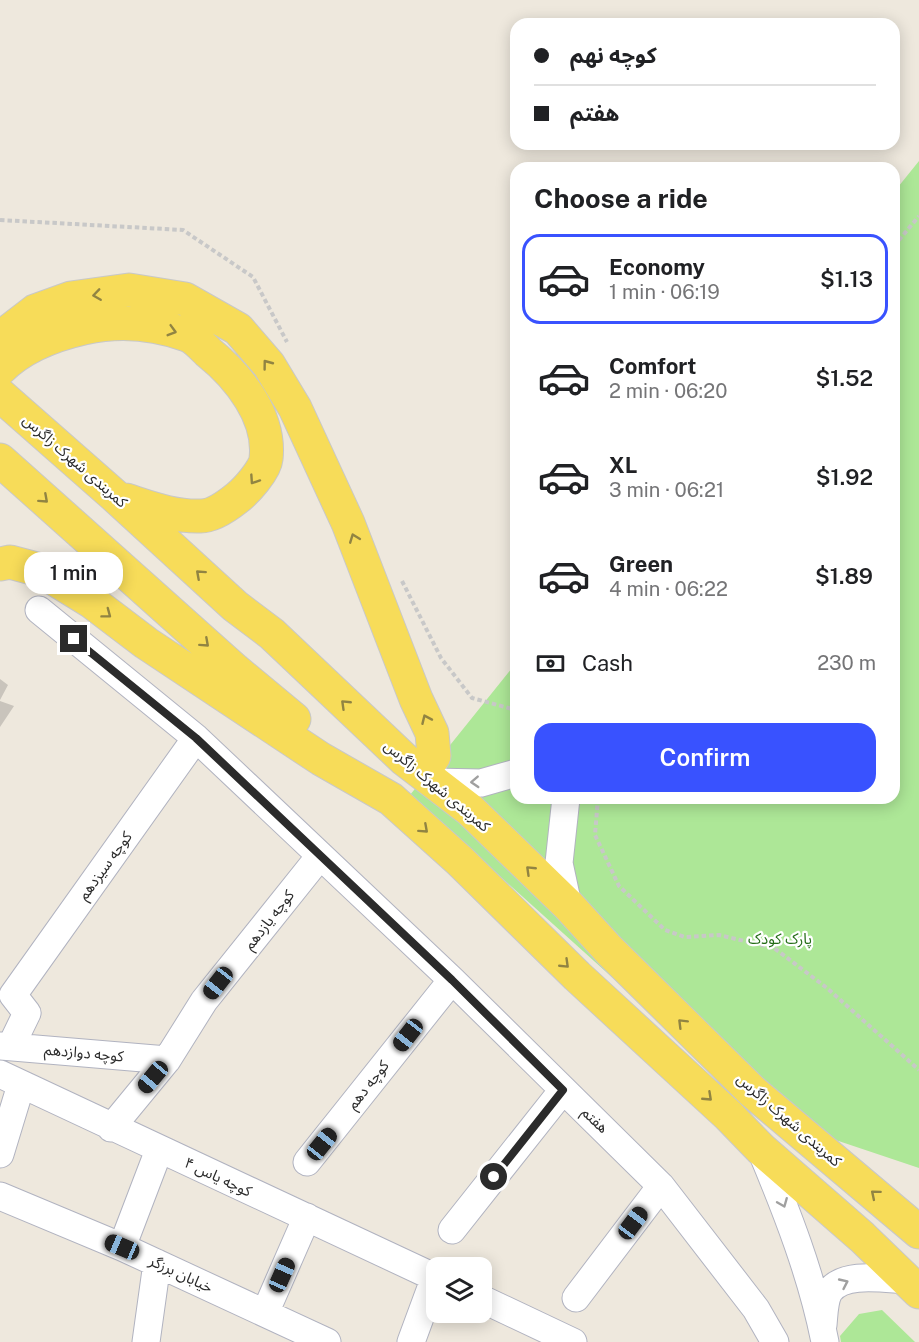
<!DOCTYPE html>
<meta charset="utf-8">
<style>
:root{--surface:#fff;--page:#f2f2f2;--text:#202124;--muted:#757577;--line:#e0e0e0;--accent:#3952ff}
body{margin:0;font-family:"Public Sans","Noto Sans Arabic",sans-serif;background:var(--page);color:var(--text);height:100vh;display:flex;flex-direction:column;font-size:22px;white-space:nowrap}
*{box-sizing:border-box;margin:0}
p{font-size:20px;color:var(--muted)}
.icon{flex:none;width:33px;height:33px;fill:none;stroke:currentColor;stroke-width:2;stroke-linecap:round;stroke-linejoin:round}
.map{position:relative;flex:1;overflow:hidden}
.side{position:absolute;left:510px;top:162px;width:390px;height:642px;display:flex;flex-direction:column;background:var(--surface);border-radius:18px;box-shadow:0 3px 15px #0003}
.side>*{flex:none}
.hud{position:absolute;left:510px;top:18px;width:390px;height:132px;border-radius:18px;box-shadow:0 3px 15px #0003;display:grid;align-content:center;height:132px;padding:0 24px;background:var(--surface)}
.tools{position:absolute;left:426px;top:1257px;display:grid;gap:12px}
.tools a{display:grid;place-items:center;width:66px;height:66px;border-radius:12px;background:var(--surface);box-shadow:0 3px 15px #0003;font-size:30px}
.end{position:absolute;width:27px;height:27px;margin:-14px;border:8px solid #2b2b2b;background:#fff;box-shadow:0 0 0 3px #fff}
.from{border-radius:50%}
.bubble{position:absolute;height:42px;border-radius:18px;background:var(--surface);box-shadow:0 3px 15px #0003;font-size:20px;font-weight:600;line-height:42px;text-align:center}
.car{position:absolute;width:18px;height:36px;margin:-18px -9px;border-radius:8px;box-shadow:0 0 4px 2px #0007;background:linear-gradient(#222 24%,#8ab4d8 0 40%,#222 0 76%,#8ab4d8 0 86%,#222 0)}
.hud b{display:flex;align-items:center;gap:21px;height:57px;font-size:22px}
.hud b+b{border-top:2px solid var(--line)}
.hud i{width:15px;height:15px;background:var(--text)}
ul{padding:0;list-style:none}
li{display:flex;align-items:center;gap:18px;height:90px;margin:0 12px 9px;padding:0 12px;border:3px solid transparent;border-radius:18px}
li div{flex:1}
li b{display:block;font-size:22px}
li em{font-style:normal;font-weight:600}
li.on{border-color:var(--accent)}
li>.icon{width:54px;height:54px;stroke-width:1.5}
h2{padding:0 24px;font-size:27px;line-height:72px}
.pay{display:flex;align-items:center;gap:15px;height:66px;padding:0 24px;font-size:22px}
.pay p{margin-inline-start:auto}
.button{display:flex;gap:12px;margin-top:auto;padding:12px 24px}
.button a{flex:1;height:69px;border-radius:18px;background:var(--accent);color:#fff;font-size:24px;font-weight:600;line-height:69px;text-align:center}
.map>svg:first-child{display:block}
</style>
<div class="map">
<svg width="919" height="1342" viewBox="0 0 919 1342">
<rect width="100%" height="100%" fill="#eee8dd"/>
<path fill="#ade797" d="M 919,161 L 919,1168 L 767,1117 L 410,795 L 516,663 L 516,798 L 894,798 L 894,192 Z
M 882,1310 L 915,1342 L 841,1342 L 840,1336 L 859,1314 Z"/>
<path fill="#c9c4bc" d="M 0,679 L 8,685 L 0,700 Z
M 0,701 L 14,706 L 0,727 Z"/>
<g fill="none" stroke-linecap="round" stroke-linejoin="round">
<g stroke="#b1b3c0" stroke-width="29">
<path id="minor" d="M 39,610 L 196,738 L 452,980 L 661,1186 L 756,1309 L 775,1342
M 433,782 L 481,783 L 516,773
M 566,798 L 559,863 L 568,905
M 0,1046 L 167,1060
M 11,1046 L 27,1013 L 13,995 L 196,738
M 0,1074 L 436,1278
M 111,1128 L 167,1060 L 204,1001 L 320,856
M 761,1150 C 787,1212 812,1276 825,1342
M 0,1154 L 21,1085
M 307,1162 L 452,980
M 0,1196 L 122,1247 L 327,1342
M 452,1230 L 563,1090
M 122,1247 L 159,1150
M 576,1298 L 661,1186
M 482,1299 L 573,1342
M 265,1313 L 307,1217
M 823,1325 C 824,1315 824,1301 829,1292 C 843,1271 885,1279 906,1280
M 146,1342 L 157,1263
M 411,1342 L 435,1277"/>
</g>
<g stroke="#c8c8c8" stroke-width="35">
<path id="major" d="M 0,338 L 35,311 L 71,298 L 129,290 L 185,299 L 238,329 L 269,365 L 295,408 L 348,523 L 416,699 L 432,733 L 434,756 L 423,773
M 0,369 C 23,346 53,335 84,328 C 118,320 154,323 187,335 C 195,338 202,346 208,352 C 239,377 271,417 266,459 C 265,470 246,491 237,498 C 227,506 213,516 201,516 C 174,517 151,508 126,500
M 0,395 L 116,497 L 235,606 L 272,634 L 405,760 L 470,810 L 568,905 L 609,950 L 753,1092 L 919,1232
M 0,460 L 235,670 L 294,719
M 0,564 L 10,562 L 40,570 L 92,602 L 146,643 L 321,759 L 391,799 L 460,861 L 577,976 L 729,1116 L 761,1149 L 862,1237 L 919,1292"/>
</g>
<path stroke="#c8c8c8" stroke-width="4" stroke-dasharray="4.5 3" stroke-linecap="butt" d="M 0,220 L 183,230 L 253,277 L 287,342
M 894,246 L 919,216
M 402,581 L 441,658 L 472,698 L 516,710
M 598,798 L 595,835 L 619,886 L 665,930 L 685,937 L 719,935 L 774,948 L 827,988 L 919,1070"/>
<use href="#minor" stroke="#fff" stroke-width="27"/>
<use href="#major" stroke="#f7dc59" stroke-width="33"/>
</g>
<defs><path id="oneway-chevron" d="M-2-3.5L2.5 0L-2 3.5" fill="none" stroke-width="1.6" stroke-linecap="round" stroke-linejoin="round" transform="scale(1.5)"/></defs>
<g stroke="#918442">
<use href="#oneway-chevron" transform="translate(97 295) rotate(172)"/>
<use href="#oneway-chevron" transform="translate(172 331) rotate(16)"/>
<use href="#oneway-chevron" transform="translate(267 364) rotate(-127)"/>
<use href="#oneway-chevron" transform="translate(254 480) rotate(124)"/>
<use href="#oneway-chevron" transform="translate(44 499) rotate(42)"/>
<use href="#oneway-chevron" transform="translate(354 538) rotate(-111)"/>
<use href="#oneway-chevron" transform="translate(200 574) rotate(-138)"/>
<use href="#oneway-chevron" transform="translate(107 614) rotate(37)"/>
<use href="#oneway-chevron" transform="translate(205 643) rotate(42)"/>
<use href="#oneway-chevron" transform="translate(345 704) rotate(-136)"/>
<use href="#oneway-chevron" transform="translate(426 719) rotate(-114)"/>
<use href="#oneway-chevron" transform="translate(424 829) rotate(42)"/>
<use href="#oneway-chevron" transform="translate(530 870) rotate(-136)"/>
<use href="#oneway-chevron" transform="translate(565 964) rotate(44)"/>
<use href="#oneway-chevron" transform="translate(682 1023) rotate(-135)"/>
<use href="#oneway-chevron" transform="translate(708 1097) rotate(43)"/>
<use href="#oneway-chevron" transform="translate(875 1194) rotate(-140)"/>
</g>
<g stroke="#a0a0a0">
<use href="#oneway-chevron" transform="translate(475 782) rotate(177)"/>
<use href="#oneway-chevron" transform="translate(783 1203) rotate(68)"/>
<use href="#oneway-chevron" transform="translate(844 1283) rotate(-25)"/>
</g>
<g fill="none" stroke-linecap="round" stroke-linejoin="round">
<path stroke="#2b2b2b" stroke-width="8" d="M 74,639 L 196,738 L 452,980 L 563,1090 L 494,1177"/>
</g>
<g text-anchor="middle" stroke-width="4.5" stroke-linejoin="round" paint-order="stroke">
<g font-size="15" fill="#2b2b2b" stroke="#fff">
<text transform="translate(75 461) rotate(41)" y="5">کمربندی شهرک زاگرس</text>
<text transform="translate(437 786) rotate(40)" y="5">کمربندی شهرک زاگرس</text>
<text transform="translate(105 866) rotate(-54)" y="5">کوچه سیزدهم</text>
<text transform="translate(269 920) rotate(-52)" y="5">کوچه یازدهم</text>
<text transform="translate(84 1053) rotate(5)" y="5">کوچه دوازدهم</text>
<text transform="translate(368 1085) rotate(-52)" y="5">کوچه دهم</text>
<text transform="translate(595 1120) rotate(44)" y="5">هفتم</text>
<text transform="translate(789 1120) rotate(41)" y="5">کمربندی شهرک زاگرس</text>
<text transform="translate(218 1177) rotate(25)" y="5">کوچه یاس ۴</text>
<text transform="translate(181 1274) rotate(25)" y="5">خیابان برزگر</text>
</g>
<g font-size="15" fill="#246d17" stroke="#fff">
<text x="780" y="944">پارک کودک</text>
</g>
</g>
</svg>
<div class="tools">
<a><svg class="icon" aria-label="layers" viewBox="0 0 24 24"><path d="M12 4l9 5-9 5-9-5zM3 14l9 5 9-5"/></svg></a>
</div>
<i class="end from" style="left:494px;top:1177px"></i>
<i class="end" style="left:74px;top:639px"></i>
<div class="bubble" style="left:24px;top:552px;width:99px">1 min</div>
<i class="car" style="left:218px;top:983px;rotate:218deg"></i>
<i class="car" style="left:408px;top:1035px;rotate:218deg"></i>
<i class="car" style="left:153px;top:1077px;rotate:220deg"></i>
<i class="car" style="left:322px;top:1144px;rotate:39deg"></i>
<i class="car" style="left:633px;top:1223px;rotate:37deg"></i>
<i class="car" style="left:122px;top:1247px;rotate:293deg"></i>
<i class="car" style="left:282px;top:1275px;rotate:24deg"></i>
<div class="hud">
<b><i class="from"></i>کوچه نهم</b>
<b><i></i>هفتم</b>
</div>
<section class="side">
<h2>Choose a ride</h2>
<ul>
<li class="on"><svg class="icon" aria-label="car" viewBox="0 0 24 24"><path d="M5 17H2v-5l4-1 3-4h7l3 4 3 1v5h-3M9 17h6M6 11h13"/><circle cx="7" cy="17" r="2"/><circle cx="17" cy="17" r="2"/></svg><div><b>Economy</b><p>1 min · 06:19</p></div><em>$1.13</em></li>
<li><svg class="icon" aria-label="car" viewBox="0 0 24 24"><path d="M5 17H2v-5l4-1 3-4h7l3 4 3 1v5h-3M9 17h6M6 11h13"/><circle cx="7" cy="17" r="2"/><circle cx="17" cy="17" r="2"/></svg><div><b>Comfort</b><p>2 min · 06:20</p></div><em>$1.52</em></li>
<li><svg class="icon" aria-label="car" viewBox="0 0 24 24"><path d="M5 17H2v-5l4-1 3-4h7l3 4 3 1v5h-3M9 17h6M6 11h13"/><circle cx="7" cy="17" r="2"/><circle cx="17" cy="17" r="2"/></svg><div><b>XL</b><p>3 min · 06:21</p></div><em>$1.92</em></li>
<li><svg class="icon" aria-label="car" viewBox="0 0 24 24"><path d="M5 17H2v-5l4-1 3-4h7l3 4 3 1v5h-3M9 17h6M6 11h13"/><circle cx="7" cy="17" r="2"/><circle cx="17" cy="17" r="2"/></svg><div><b>Green</b><p>4 min · 06:22</p></div><em>$1.89</em></li>
</ul>
<div class="pay"><svg class="icon" aria-label="cash" viewBox="0 0 24 24"><path d="M3 7h18v10H3z"/><circle cx="12" cy="12" r="2"/></svg>Cash<p>230 m</p></div>
<div class="button"><a>Confirm</a></div>
</section>
</div>
